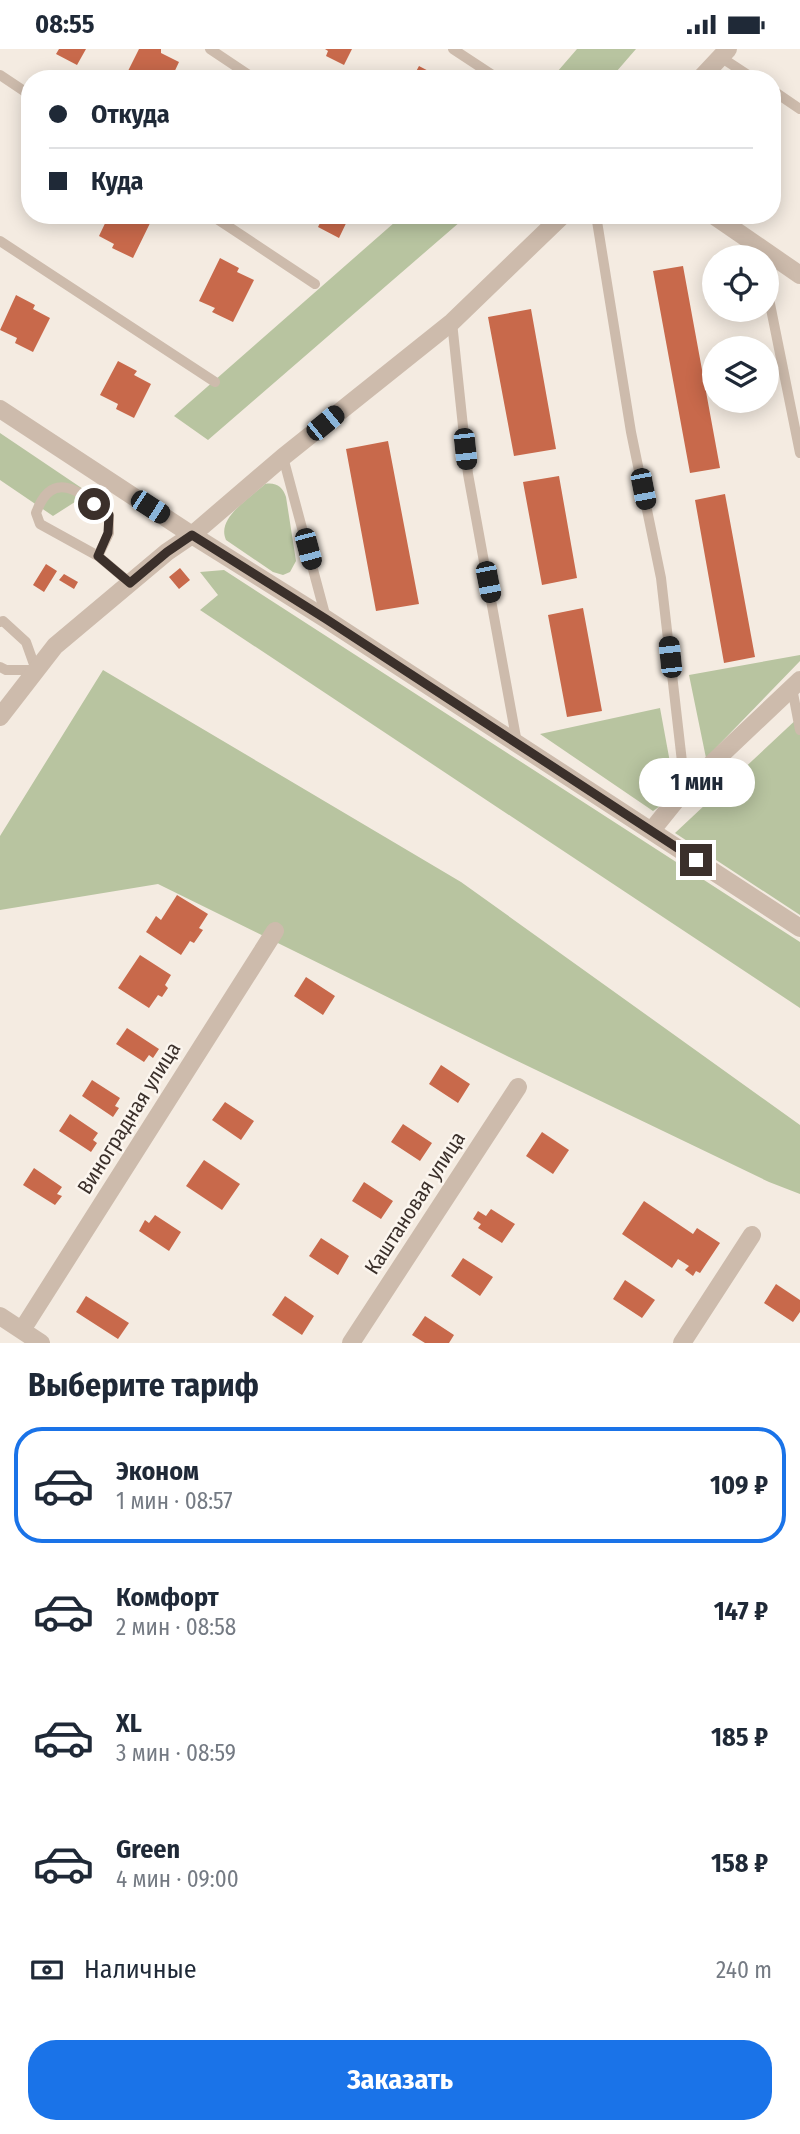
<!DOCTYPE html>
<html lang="ru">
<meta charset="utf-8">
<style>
:root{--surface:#fff;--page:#f6f6f7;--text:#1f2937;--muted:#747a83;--line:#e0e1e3;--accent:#1a73e8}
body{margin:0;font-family:"Fira Sans Condensed",sans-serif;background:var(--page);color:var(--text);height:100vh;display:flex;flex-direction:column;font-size:26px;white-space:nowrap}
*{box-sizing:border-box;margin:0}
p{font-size:23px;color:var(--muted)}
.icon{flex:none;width:38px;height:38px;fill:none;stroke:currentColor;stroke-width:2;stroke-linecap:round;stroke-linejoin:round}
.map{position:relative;height:1294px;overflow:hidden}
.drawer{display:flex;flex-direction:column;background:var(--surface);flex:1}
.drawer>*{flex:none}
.hud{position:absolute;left:21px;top:21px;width:760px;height:154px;border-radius:28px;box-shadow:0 4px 18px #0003;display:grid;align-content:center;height:154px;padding:0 28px;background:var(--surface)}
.fabs{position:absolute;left:702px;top:196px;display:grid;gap:14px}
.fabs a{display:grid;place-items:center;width:77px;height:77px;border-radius:50%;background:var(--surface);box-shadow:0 4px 18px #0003;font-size:35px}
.end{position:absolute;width:32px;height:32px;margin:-16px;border:9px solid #3b302b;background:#fff;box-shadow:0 0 0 4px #fff}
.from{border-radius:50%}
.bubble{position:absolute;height:49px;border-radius:24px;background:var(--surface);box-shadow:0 4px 18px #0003;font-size:23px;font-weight:700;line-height:49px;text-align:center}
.car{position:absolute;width:21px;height:42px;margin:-21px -10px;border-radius:9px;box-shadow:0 0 5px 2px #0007;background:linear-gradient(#222 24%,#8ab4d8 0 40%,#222 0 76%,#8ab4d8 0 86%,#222 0)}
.hud b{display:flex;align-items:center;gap:24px;height:66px;font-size:26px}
.hud b+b{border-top:2px solid var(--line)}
.hud i{width:18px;height:18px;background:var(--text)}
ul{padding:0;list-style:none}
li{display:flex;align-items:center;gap:21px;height:116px;margin:0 14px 10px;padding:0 14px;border:4px solid transparent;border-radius:28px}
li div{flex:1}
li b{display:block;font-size:26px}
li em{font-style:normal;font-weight:700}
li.current{border-color:var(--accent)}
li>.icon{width:63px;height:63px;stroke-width:1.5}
h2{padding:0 28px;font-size:32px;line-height:84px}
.pay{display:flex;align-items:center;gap:18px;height:77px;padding:0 28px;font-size:26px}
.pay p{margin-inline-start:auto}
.primary-button{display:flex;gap:14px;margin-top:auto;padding:14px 28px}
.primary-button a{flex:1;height:80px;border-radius:28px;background:var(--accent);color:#fff;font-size:28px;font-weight:700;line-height:80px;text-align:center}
.status{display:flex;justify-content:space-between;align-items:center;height:49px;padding:0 35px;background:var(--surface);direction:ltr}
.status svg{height:19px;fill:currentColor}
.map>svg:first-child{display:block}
</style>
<div class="status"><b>08:55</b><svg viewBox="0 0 49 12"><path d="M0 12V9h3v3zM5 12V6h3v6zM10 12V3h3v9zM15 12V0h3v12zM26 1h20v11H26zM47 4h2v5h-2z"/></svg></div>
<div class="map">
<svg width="800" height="1294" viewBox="0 0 800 1294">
<rect width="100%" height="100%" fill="#f4ebe1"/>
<path fill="#b8c4a0" d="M 577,0 L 636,0 L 610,30 L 551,30 Z
M 403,166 L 468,166 L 208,391 L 174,367 Z
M 0,384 L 89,444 L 53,467 L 0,431 Z
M 265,435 C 276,433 283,438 286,448 L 296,512 L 290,523 L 283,526 L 273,523 L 226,491 C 216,469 250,449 265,435 Z
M 224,521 L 800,893 L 800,959 L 200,561 L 218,546 L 200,523 Z
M 800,606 L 800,612 L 706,709 L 689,626 Z
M 103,621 L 461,833 L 800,1076 L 800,1145 L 769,1133 L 505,1006 L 158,835 L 0,861 L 0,787 Z
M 660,659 L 676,746 L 653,762 L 540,685 Z
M 800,667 L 800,866 L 675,784 Z"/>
<path fill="#c8694b" d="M 59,0 L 86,0 L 77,16 L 56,5 Z
M 139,0 L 161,0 L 161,4 L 179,13 L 171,30 L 124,30 Z
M 325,0 L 352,0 L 344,16 L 326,7 L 328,2 Z
M 419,17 L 438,27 L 436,30 L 412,30 Z
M 109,166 L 154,166 L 133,209 L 112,199 L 114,195 L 99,187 Z
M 305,166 L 350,166 L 339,189 L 318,178 L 320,174 Z
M 220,209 L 239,219 L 237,223 L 254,231 L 233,273 L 212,263 L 215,259 L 199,252 Z
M 683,217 L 720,419 L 690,424 L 653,222 Z
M 16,246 L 35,256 L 33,260 L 50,269 L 33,303 L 15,294 L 17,289 L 0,281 Z
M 531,260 L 556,400 L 514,407 L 488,268 Z
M 118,312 L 137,322 L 134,326 L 151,335 L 134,369 L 116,360 L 118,355 L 100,346 Z
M 388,392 L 419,555 L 376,562 L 346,400 Z
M 559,427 L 577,529 L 542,536 L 523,433 Z
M 725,445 L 755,608 L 724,614 L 695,451 Z
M 46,515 L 57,522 L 44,543 L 33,536 Z
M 180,519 L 190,531 L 179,540 L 169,528 Z
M 64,525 L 78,533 L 74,540 L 59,531 Z
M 583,559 L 602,662 L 567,668 L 548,566 Z
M 177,846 L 208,865 L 199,879 L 203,881 L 194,894 L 190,892 L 181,906 L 146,883 L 156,867 L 161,871 Z
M 140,906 L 171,926 L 165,936 L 168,939 L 162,948 L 158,946 L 149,959 L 118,939 Z
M 306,928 L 335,947 L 323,966 L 294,947 Z
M 127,979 L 159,1000 L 153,1009 L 149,1006 L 144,1013 L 116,995 Z
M 441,1016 L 470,1035 L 458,1054 L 429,1035 Z
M 92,1031 L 120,1049 L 115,1057 L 119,1059 L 113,1068 L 82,1047 Z
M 225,1053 L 254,1072 L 241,1091 L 212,1071 Z
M 70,1065 L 98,1084 L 93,1091 L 97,1094 L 91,1103 L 59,1082 Z
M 403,1075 L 432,1094 L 420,1112 L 391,1093 Z
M 542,1083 L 569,1101 L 553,1125 L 526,1107 Z
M 204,1111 L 240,1135 L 222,1161 L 186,1137 Z
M 34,1119 L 62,1138 L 57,1145 L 62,1147 L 55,1156 L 23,1136 Z
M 364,1133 L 393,1152 L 381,1170 L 352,1152 Z
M 644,1152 L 693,1185 L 697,1179 L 720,1194 L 700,1224 L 696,1222 L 693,1227 L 685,1221 L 689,1217 L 678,1210 L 672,1219 L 622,1185 Z
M 491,1160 L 515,1175 L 502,1194 L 478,1179 L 481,1175 L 473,1170 L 478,1162 L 486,1167 Z
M 155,1166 L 181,1183 L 169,1202 L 139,1182 L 145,1171 L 149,1174 Z
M 321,1189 L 349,1207 L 338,1226 L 309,1207 Z
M 463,1209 L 493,1228 L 480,1247 L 451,1227 Z
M 625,1231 L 655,1251 L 642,1269 L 613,1250 Z
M 776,1235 L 800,1251 L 800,1263 L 793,1273 L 764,1254 Z
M 86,1247 L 129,1274 L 118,1290 L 76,1263 Z
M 285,1247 L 314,1267 L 302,1286 L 272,1266 Z
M 425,1267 L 454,1286 L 449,1294 L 425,1294 L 412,1286 Z"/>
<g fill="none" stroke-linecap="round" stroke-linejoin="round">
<path stroke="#cdbbac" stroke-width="10" d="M 210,0 L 255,30
M 453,0 L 497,29
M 722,9 L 754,30
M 0,26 L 30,46
M 772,41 L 800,60
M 211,166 L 315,235
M 596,166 L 631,383 L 661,529 L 685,739
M 0,192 L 215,333
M 766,235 L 800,404
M 452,273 L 468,425 L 517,694
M 283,408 L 326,569
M 98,507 L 40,475 L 36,464 C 53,417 83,445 109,466 L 109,484 L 98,507 L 130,534
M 0,573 L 3,572 L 26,593 L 36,621 L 6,621 L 0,618
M 792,639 L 800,681"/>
<path stroke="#cdbbac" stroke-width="18" d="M 700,30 L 728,0
M 563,166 L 452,273 L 283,408 L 192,486 L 326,570 L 800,879
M 713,166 L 800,226
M 0,360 L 192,486 L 167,503 L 55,597 L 0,668
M 652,781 L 685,740 L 800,631
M 0,1267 L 41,1294
M 22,1281 L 275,882
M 351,1294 L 518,1038
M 682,1294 L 752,1186"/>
</g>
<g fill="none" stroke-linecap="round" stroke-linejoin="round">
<path stroke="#3b302b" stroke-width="9" d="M 94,455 L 109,466 L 108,484 L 98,507 L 130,534 L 167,503 L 192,486 L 326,570 L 696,811"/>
</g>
<g text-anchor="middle" stroke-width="5" stroke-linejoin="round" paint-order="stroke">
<g font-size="21" fill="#3b302b" stroke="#fbf5ee">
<text transform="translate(129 1069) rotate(-58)" y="7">Виноградная улица</text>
<text transform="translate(415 1154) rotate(-57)" y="7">Каштановая улица</text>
</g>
</g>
</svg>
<div class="fabs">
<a><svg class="icon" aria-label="locate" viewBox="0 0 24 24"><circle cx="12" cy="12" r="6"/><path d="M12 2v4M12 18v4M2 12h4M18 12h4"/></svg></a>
<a><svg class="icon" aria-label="layers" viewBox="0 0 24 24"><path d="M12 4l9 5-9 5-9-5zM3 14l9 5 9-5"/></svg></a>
</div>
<i class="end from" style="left:94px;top:455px"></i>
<i class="end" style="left:696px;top:811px"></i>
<div class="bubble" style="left:639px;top:709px;width:116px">1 мин</div>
<i class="car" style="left:325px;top:374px;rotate:51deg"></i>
<i class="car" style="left:465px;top:400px;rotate:174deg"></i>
<i class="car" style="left:643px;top:440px;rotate:169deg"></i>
<i class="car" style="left:150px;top:458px;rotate:123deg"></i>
<i class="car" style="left:308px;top:500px;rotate:165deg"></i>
<i class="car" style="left:488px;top:533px;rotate:169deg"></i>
<i class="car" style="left:670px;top:608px;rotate:354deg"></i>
<div class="hud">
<b><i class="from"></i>Откуда</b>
<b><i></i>Куда</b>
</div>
</div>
<section class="drawer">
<h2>Выберите тариф</h2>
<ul>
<li class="current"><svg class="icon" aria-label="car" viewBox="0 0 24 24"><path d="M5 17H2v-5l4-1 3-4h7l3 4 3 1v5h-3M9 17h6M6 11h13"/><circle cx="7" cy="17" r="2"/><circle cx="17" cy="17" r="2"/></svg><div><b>Эконом</b><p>1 мин · 08:57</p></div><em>109 ₽</em></li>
<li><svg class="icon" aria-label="car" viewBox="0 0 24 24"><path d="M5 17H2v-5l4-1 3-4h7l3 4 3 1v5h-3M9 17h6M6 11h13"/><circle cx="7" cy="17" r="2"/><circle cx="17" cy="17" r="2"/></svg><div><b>Комфорт</b><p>2 мин · 08:58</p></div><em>147 ₽</em></li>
<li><svg class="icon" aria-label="car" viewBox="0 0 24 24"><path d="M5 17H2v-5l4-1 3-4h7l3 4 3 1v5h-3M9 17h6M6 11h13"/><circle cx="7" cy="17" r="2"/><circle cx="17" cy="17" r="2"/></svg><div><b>XL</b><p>3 мин · 08:59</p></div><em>185 ₽</em></li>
<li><svg class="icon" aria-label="car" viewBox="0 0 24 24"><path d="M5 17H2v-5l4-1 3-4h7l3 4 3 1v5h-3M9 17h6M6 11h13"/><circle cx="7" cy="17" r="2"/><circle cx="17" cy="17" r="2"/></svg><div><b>Green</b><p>4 мин · 09:00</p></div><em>158 ₽</em></li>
</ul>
<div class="pay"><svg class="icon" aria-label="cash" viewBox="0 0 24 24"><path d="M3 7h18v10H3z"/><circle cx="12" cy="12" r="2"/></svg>Наличные<p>240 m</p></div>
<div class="primary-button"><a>Заказать</a></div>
</section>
